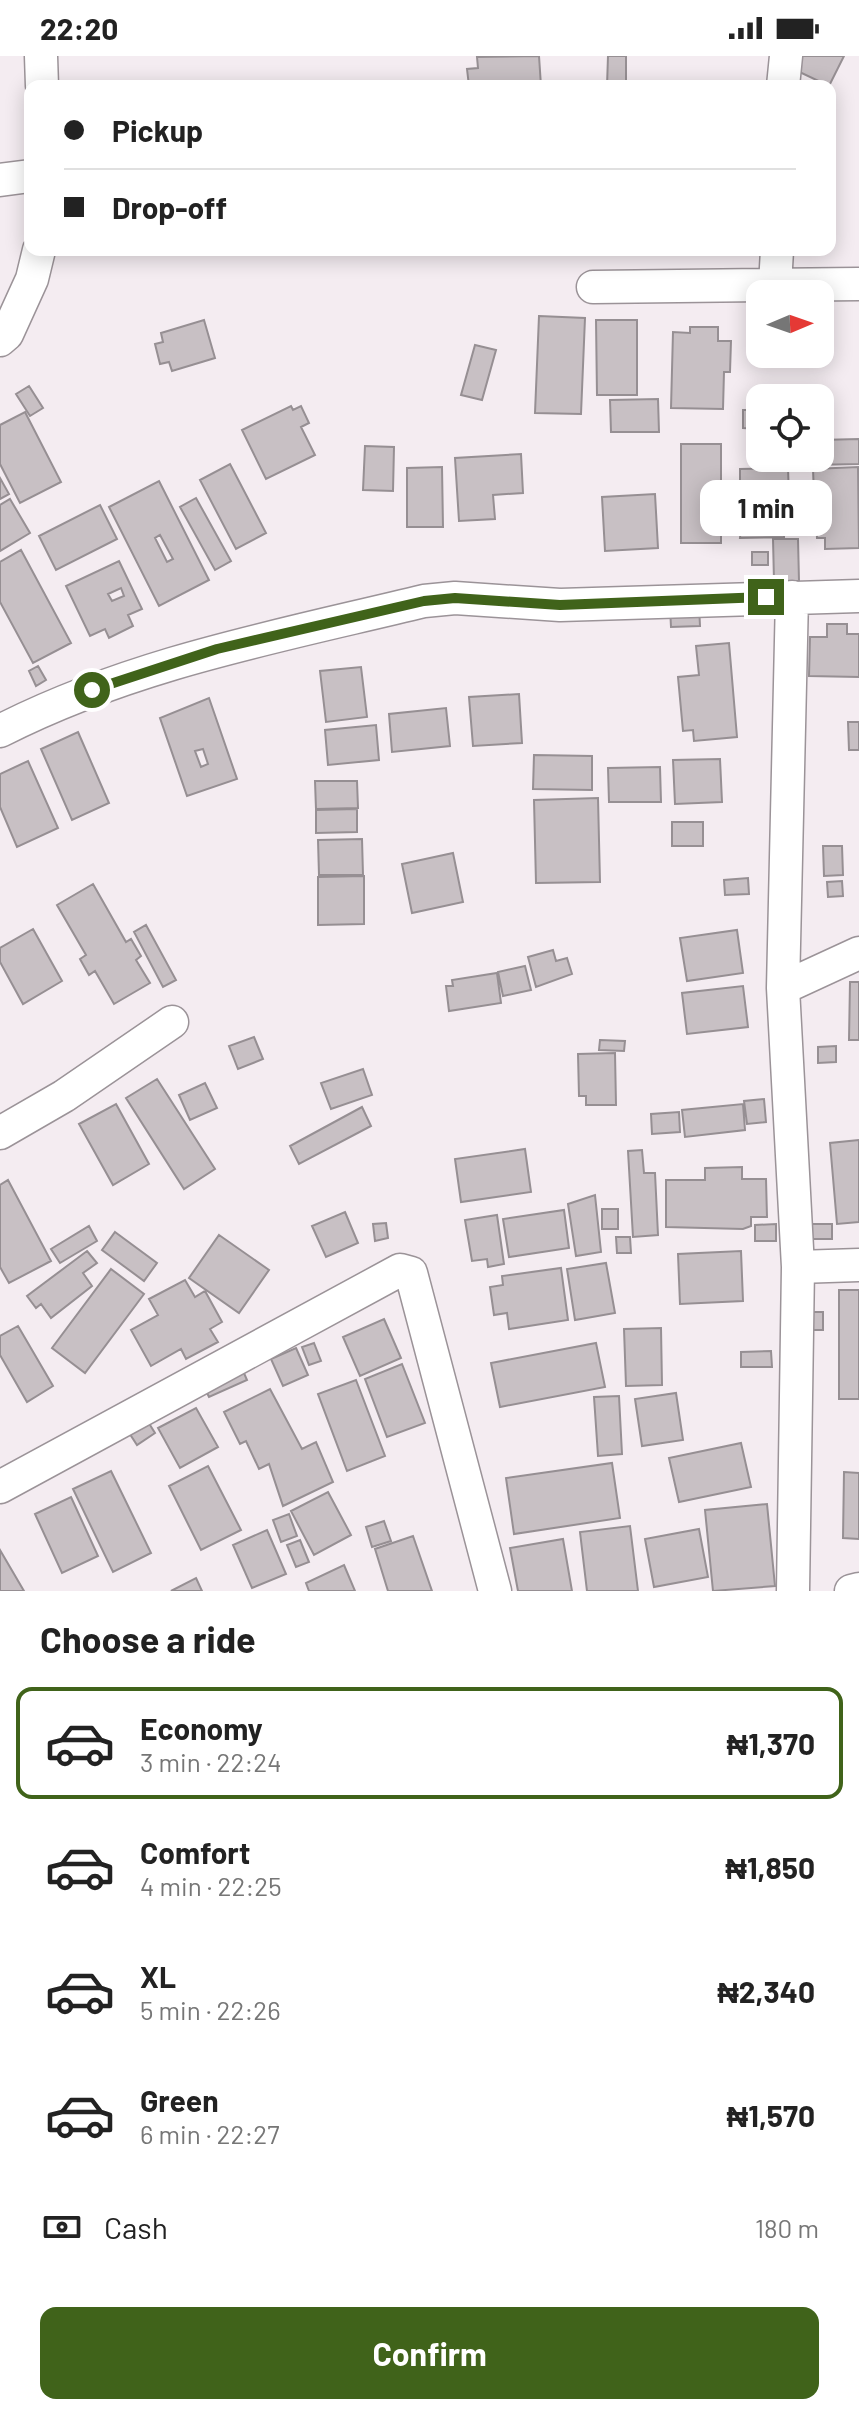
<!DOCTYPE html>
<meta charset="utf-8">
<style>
:root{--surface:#fff;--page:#f2f2f2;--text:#222;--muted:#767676;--line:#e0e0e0;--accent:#40631a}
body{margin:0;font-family:Barlow,sans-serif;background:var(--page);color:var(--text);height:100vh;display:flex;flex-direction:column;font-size:30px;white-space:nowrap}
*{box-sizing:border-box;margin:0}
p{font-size:26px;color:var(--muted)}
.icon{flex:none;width:44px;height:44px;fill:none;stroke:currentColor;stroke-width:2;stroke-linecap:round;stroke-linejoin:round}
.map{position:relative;height:1535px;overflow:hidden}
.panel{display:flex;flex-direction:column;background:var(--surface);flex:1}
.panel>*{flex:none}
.guide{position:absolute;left:24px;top:24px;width:812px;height:176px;border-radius:16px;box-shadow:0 4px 20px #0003;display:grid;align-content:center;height:176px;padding:0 40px;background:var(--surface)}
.needle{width:52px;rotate:88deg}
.tools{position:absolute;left:746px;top:224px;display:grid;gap:16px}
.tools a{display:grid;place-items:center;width:88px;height:88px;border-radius:16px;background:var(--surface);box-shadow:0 4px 20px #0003;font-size:40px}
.end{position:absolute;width:36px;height:36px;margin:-18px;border:10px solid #40631a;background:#fff;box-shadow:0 0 0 4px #fff}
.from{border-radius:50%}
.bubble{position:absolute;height:56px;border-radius:16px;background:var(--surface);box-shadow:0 4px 20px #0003;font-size:26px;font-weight:700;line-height:56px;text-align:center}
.guide b{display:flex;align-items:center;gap:28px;height:76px;font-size:30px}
.guide b+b{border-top:2px solid var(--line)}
.guide i{width:20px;height:20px;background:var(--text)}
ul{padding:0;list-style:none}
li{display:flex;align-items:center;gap:24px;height:112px;margin:0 16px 12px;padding:0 24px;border:4px solid transparent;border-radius:16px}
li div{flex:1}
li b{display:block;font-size:30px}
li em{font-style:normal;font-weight:700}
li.selected{border-color:var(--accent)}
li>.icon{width:72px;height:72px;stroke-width:1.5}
h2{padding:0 40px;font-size:36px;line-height:96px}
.pay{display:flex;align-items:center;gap:20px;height:88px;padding:0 40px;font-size:30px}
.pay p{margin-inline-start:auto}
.button{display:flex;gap:16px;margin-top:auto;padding:16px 40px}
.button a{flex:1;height:92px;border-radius:16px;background:var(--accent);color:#fff;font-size:32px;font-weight:700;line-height:92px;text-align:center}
.status{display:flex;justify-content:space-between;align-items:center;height:56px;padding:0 40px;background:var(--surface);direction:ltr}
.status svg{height:22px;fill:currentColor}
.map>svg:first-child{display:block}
</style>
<div class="status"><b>22:20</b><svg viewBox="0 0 49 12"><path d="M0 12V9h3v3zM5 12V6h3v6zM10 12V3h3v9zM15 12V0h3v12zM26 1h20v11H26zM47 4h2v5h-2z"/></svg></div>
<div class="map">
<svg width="859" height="1535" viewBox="0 0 859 1535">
<rect width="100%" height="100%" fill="#f4ecf1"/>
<path fill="#c8c0c4" stroke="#968f93" stroke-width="2" fill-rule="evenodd" d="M 539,0 L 541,30 L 469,30 L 467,13 L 478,12 L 477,1 Z
M 608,0 L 626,0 L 626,30 L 607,30 Z
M 797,0 L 844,0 L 829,30 L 791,12 Z
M 539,260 L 585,262 L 581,358 L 535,357 Z
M 204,264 L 215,302 L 172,315 L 169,306 L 160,308 L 155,288 L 163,286 L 161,277 Z
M 596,264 L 637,264 L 637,339 L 597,339 Z
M 690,271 L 718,271 L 718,285 L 731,285 L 730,316 L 724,316 L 723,353 L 671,352 L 673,276 L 690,277 Z
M 475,289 L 496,294 L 482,344 L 461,339 Z
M 29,330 L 43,352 L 30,360 L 16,338 Z
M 658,343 L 659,376 L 611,376 L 610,344 Z
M 291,350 L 293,354 L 301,350 L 309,367 L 301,371 L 315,399 L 266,423 L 242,374 Z
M 743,354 L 760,354 L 760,373 L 743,372 Z
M 25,356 L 61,426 L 20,447 L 0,408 L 0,369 Z
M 859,383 L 859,408 L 812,409 L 812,402 L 820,402 L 820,384 Z
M 681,388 L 721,388 L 721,487 L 681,487 Z
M 365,390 L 394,391 L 393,435 L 363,434 Z
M 521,398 L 523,437 L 493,439 L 495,463 L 459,465 L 455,402 Z
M 230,408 L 266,477 L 236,493 L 200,424 Z
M 442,411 L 443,471 L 407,471 L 407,412 Z
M 858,411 L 859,492 L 825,493 L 825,482 L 817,482 L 816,456 L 821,456 L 820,439 L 814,439 L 813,413 Z
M 788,412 L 789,441 L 784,441 L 784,481 L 740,482 L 741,472 L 733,471 L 732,442 L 740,442 L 740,413 Z
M 0,422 L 9,438 L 0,443 Z
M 159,425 L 209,524 L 159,550 L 109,451 ZM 160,479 L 173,503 L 167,506 L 155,482 Z
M 655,438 L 658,492 L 605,495 L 602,441 Z
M 196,442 L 231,505 L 215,514 L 180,451 Z
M 10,443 L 30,477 L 0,495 L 0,449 Z
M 100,449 L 117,483 L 56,514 L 39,480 Z
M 773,483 L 798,483 L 799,525 L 774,525 Z
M 21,494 L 71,587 L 33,607 L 0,546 L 0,506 Z
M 752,496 L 768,496 L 768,509 L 752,509 Z
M 119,505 L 142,553 L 128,559 L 133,570 L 109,582 L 105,573 L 90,580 L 66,530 ZM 121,532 L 124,540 L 112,545 L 108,538 Z
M 699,549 L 700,570 L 671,571 L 670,551 Z
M 827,568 L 847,568 L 847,578 L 859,578 L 859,621 L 809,620 L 810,581 L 827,581 Z
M 729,587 L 737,681 L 694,685 L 693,674 L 683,675 L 678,621 L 699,619 L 696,590 Z
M 38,610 L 46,624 L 36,630 L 29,615 Z
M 361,611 L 367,661 L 326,666 L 320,615 Z
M 519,638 L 522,687 L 473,690 L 469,641 Z
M 209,642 L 237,723 L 187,740 L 160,662 ZM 203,693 L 208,708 L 201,711 L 195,695 Z
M 446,652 L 450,690 L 392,696 L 389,658 Z
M 848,666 L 859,666 L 859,694 L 849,694 Z
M 376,669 L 379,704 L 328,709 L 325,674 Z
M 78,676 L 109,747 L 72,764 L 41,693 Z
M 534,699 L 592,700 L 592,734 L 533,733 Z
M 720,703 L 722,746 L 675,748 L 673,704 Z
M 28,705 L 58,772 L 17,791 L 0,751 L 0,718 Z
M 660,711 L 661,746 L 609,746 L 608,712 Z
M 315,725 L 357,725 L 358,752 L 316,753 Z
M 598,742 L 600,826 L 536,827 L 534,744 Z
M 357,753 L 357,776 L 316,777 L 316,754 Z
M 672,766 L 703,766 L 703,790 L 672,790 Z
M 362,783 L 363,819 L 319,819 L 318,784 Z
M 823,790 L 842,790 L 843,819 L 824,820 Z
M 453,797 L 463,846 L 412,857 L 402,808 Z
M 364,820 L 364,868 L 318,869 L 318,821 Z
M 748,822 L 749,838 L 725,839 L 724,824 Z
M 842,825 L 843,840 L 828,841 L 827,826 Z
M 93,828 L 126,886 L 131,883 L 141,900 L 136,904 L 150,927 L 114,948 L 95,915 L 89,919 L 80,903 L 86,899 L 57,849 Z
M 146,869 L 176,924 L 163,931 L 134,876 Z
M 33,873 L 62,925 L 23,948 L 0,906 L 0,892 Z
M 737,874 L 743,917 L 687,925 L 680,882 Z
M 553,894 L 556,905 L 567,902 L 572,918 L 536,931 L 528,901 Z
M 525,910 L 531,934 L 503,940 L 498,916 Z
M 497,917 L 501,947 L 449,955 L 446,930 L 453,930 L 452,924 Z
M 850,926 L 859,926 L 859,984 L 849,984 Z
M 743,930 L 748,971 L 687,978 L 682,937 Z
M 254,981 L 263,1003 L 238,1013 L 229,990 Z
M 600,984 L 625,985 L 624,995 L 599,994 Z
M 836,990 L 836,1006 L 818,1007 L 818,991 Z
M 615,997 L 616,1049 L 586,1049 L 586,1040 L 579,1040 L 578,998 Z
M 363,1013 L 372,1039 L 331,1053 L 321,1027 Z
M 157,1023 L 215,1113 L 184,1133 L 126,1042 Z
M 205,1027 L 217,1052 L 190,1064 L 179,1039 Z
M 764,1043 L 766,1066 L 747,1068 L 744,1045 Z
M 116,1048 L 149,1108 L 113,1129 L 79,1068 Z
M 743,1048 L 745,1074 L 685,1081 L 682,1054 Z
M 362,1051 L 371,1070 L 299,1108 L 290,1090 Z
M 679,1056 L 680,1076 L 652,1078 L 651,1058 Z
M 859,1084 L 859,1166 L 837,1168 L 830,1087 Z
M 525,1093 L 531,1136 L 461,1146 L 455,1103 Z
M 642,1094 L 644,1117 L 655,1117 L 658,1179 L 633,1181 L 628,1095 Z
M 742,1111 L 742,1123 L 766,1123 L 767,1161 L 751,1161 L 751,1170 L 743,1173 L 666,1171 L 666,1124 L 705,1124 L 705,1112 Z
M 8,1124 L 51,1205 L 9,1227 L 0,1211 L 0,1129 Z
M 595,1139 L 601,1196 L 576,1200 L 568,1148 Z
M 602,1153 L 618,1153 L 618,1173 L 602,1173 Z
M 564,1154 L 569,1192 L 509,1201 L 503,1163 Z
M 345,1156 L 358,1187 L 326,1201 L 312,1170 Z
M 497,1159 L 504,1208 L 488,1211 L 487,1203 L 472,1205 L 465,1164 Z
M 386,1167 L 388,1182 L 375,1185 L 373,1168 Z
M 776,1168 L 776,1185 L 755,1185 L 755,1169 Z
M 812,1168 L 832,1168 L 832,1183 L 812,1183 Z
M 89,1170 L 97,1185 L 60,1207 L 51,1193 Z
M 115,1176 L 157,1207 L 144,1225 L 102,1194 Z
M 219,1179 L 269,1214 L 239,1257 L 189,1222 Z
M 616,1181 L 630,1181 L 631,1197 L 617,1197 Z
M 87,1195 L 97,1207 L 83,1217 L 92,1230 L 51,1262 L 41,1248 L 36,1252 L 27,1240 Z
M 741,1195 L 743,1245 L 680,1248 L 678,1198 Z
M 606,1207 L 615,1257 L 575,1264 L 567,1213 Z
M 561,1212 L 568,1264 L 509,1273 L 507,1257 L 494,1259 L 490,1231 L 503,1229 L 502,1220 Z
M 111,1213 L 144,1238 L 85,1317 L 52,1292 Z
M 185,1224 L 195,1241 L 205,1235 L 222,1266 L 210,1273 L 218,1286 L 186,1303 L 181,1293 L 151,1310 L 131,1274 L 158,1259 L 149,1243 Z
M 839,1234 L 859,1234 L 859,1343 L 839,1343 Z
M 801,1256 L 823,1256 L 823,1274 L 802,1274 Z
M 384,1263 L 401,1302 L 360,1320 L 343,1281 Z
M 18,1270 L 53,1330 L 27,1346 L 0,1299 L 0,1280 Z
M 661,1272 L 662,1329 L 626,1330 L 624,1273 Z
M 314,1287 L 321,1305 L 309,1309 L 302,1291 Z
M 596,1287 L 605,1331 L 500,1351 L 491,1307 Z
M 296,1292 L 308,1319 L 283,1330 L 271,1303 Z
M 771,1295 L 772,1311 L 741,1311 L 741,1296 Z
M 240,1308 L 247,1324 L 209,1341 L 201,1325 Z
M 402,1308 L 425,1367 L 387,1381 L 365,1323 Z
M 356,1324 L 385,1400 L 347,1415 L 318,1338 Z
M 270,1333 L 302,1393 L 316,1386 L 333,1426 L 283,1450 L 269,1408 L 259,1413 L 246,1385 L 240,1388 L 224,1356 Z
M 676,1337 L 683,1384 L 642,1390 L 635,1343 Z
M 619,1340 L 622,1398 L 598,1400 L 594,1341 Z
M 196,1352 L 218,1391 L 180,1412 L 158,1372 Z
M 145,1361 L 155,1377 L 137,1389 L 126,1372 Z
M 741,1387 L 751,1431 L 679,1446 L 669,1402 Z
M 612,1407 L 620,1462 L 514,1478 L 506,1422 Z
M 208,1410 L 241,1474 L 201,1494 L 169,1430 Z
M 111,1415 L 151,1497 L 113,1516 L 73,1433 Z
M 844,1416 L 859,1417 L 859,1483 L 843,1482 Z
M 328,1436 L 351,1479 L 314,1499 L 291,1455 Z
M 71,1441 L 98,1500 L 62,1517 L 35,1458 Z
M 767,1448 L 775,1530 L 713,1535 L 705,1454 Z
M 289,1458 L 297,1480 L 281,1486 L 273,1464 Z
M 384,1465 L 391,1485 L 372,1491 L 366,1471 Z
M 630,1470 L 638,1535 L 587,1535 L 580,1476 Z
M 699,1473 L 708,1521 L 654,1531 L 645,1483 Z
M 267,1474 L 286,1518 L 252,1532 L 233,1489 Z
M 413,1480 L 432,1535 L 388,1535 L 375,1493 Z
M 563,1483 L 572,1535 L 518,1535 L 510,1492 Z
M 300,1484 L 309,1506 L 296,1511 L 287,1489 Z
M 0,1494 L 24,1535 L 0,1535 Z
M 344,1509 L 355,1535 L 309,1535 L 306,1527 Z
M 196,1522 L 202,1535 L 171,1535 Z"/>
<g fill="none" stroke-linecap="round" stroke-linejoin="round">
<g stroke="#9b9398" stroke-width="35">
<path id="minor" d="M 41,0 L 42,30
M 783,30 L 786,0
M 0,124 L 30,120
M 775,229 L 777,194
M 593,231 L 859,228
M 0,284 L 7,278 L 32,223 L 39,194
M 792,541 L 783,932 L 798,1211 L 793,1535
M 0,675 C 133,607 280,580 424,545 L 455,542 L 560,549 L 859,540
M 783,932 L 859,897
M 0,1077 L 64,1040 L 172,966
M 798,1211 L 859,1209
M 0,1431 L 400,1214 L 411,1217 L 495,1535
M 851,1535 L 859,1533"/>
</g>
<use href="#minor" stroke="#fff" stroke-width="32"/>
</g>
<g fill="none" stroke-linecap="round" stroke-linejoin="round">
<path stroke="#40631a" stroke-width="10" d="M 92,634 L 217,593 L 424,545 L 455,542 L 560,549 L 766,541"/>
</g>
</svg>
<div class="tools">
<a><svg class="needle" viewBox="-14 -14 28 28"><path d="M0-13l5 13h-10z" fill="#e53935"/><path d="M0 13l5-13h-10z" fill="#767676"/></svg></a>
<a><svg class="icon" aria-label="locate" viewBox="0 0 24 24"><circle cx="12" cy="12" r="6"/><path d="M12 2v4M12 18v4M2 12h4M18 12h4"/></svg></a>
</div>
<i class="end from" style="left:92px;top:634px"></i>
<i class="end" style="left:766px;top:541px"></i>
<div class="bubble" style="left:700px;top:424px;width:132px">1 min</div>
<div class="guide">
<b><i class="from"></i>Pickup</b>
<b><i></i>Drop-off</b>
</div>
</div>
<section class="panel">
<h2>Choose a ride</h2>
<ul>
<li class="selected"><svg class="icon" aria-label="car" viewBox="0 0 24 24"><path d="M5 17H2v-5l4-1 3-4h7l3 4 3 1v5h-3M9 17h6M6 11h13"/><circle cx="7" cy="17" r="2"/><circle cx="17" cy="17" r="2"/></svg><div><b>Economy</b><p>3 min · 22:24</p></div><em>₦1,370</em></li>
<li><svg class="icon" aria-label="car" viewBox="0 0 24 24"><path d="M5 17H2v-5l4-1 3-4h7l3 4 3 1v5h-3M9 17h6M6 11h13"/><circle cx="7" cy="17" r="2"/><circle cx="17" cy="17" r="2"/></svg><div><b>Comfort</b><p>4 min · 22:25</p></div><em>₦1,850</em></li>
<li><svg class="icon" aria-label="car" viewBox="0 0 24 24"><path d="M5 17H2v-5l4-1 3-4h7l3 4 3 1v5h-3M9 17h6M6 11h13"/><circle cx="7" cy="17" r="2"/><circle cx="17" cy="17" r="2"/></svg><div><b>XL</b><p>5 min · 22:26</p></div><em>₦2,340</em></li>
<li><svg class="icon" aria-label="car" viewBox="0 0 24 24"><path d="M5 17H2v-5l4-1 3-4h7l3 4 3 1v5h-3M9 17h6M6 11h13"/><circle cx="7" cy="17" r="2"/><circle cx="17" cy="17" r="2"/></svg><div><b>Green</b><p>6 min · 22:27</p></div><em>₦1,570</em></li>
</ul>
<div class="pay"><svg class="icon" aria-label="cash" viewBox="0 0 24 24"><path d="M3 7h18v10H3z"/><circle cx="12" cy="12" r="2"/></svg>Cash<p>180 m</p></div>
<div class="button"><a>Confirm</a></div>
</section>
